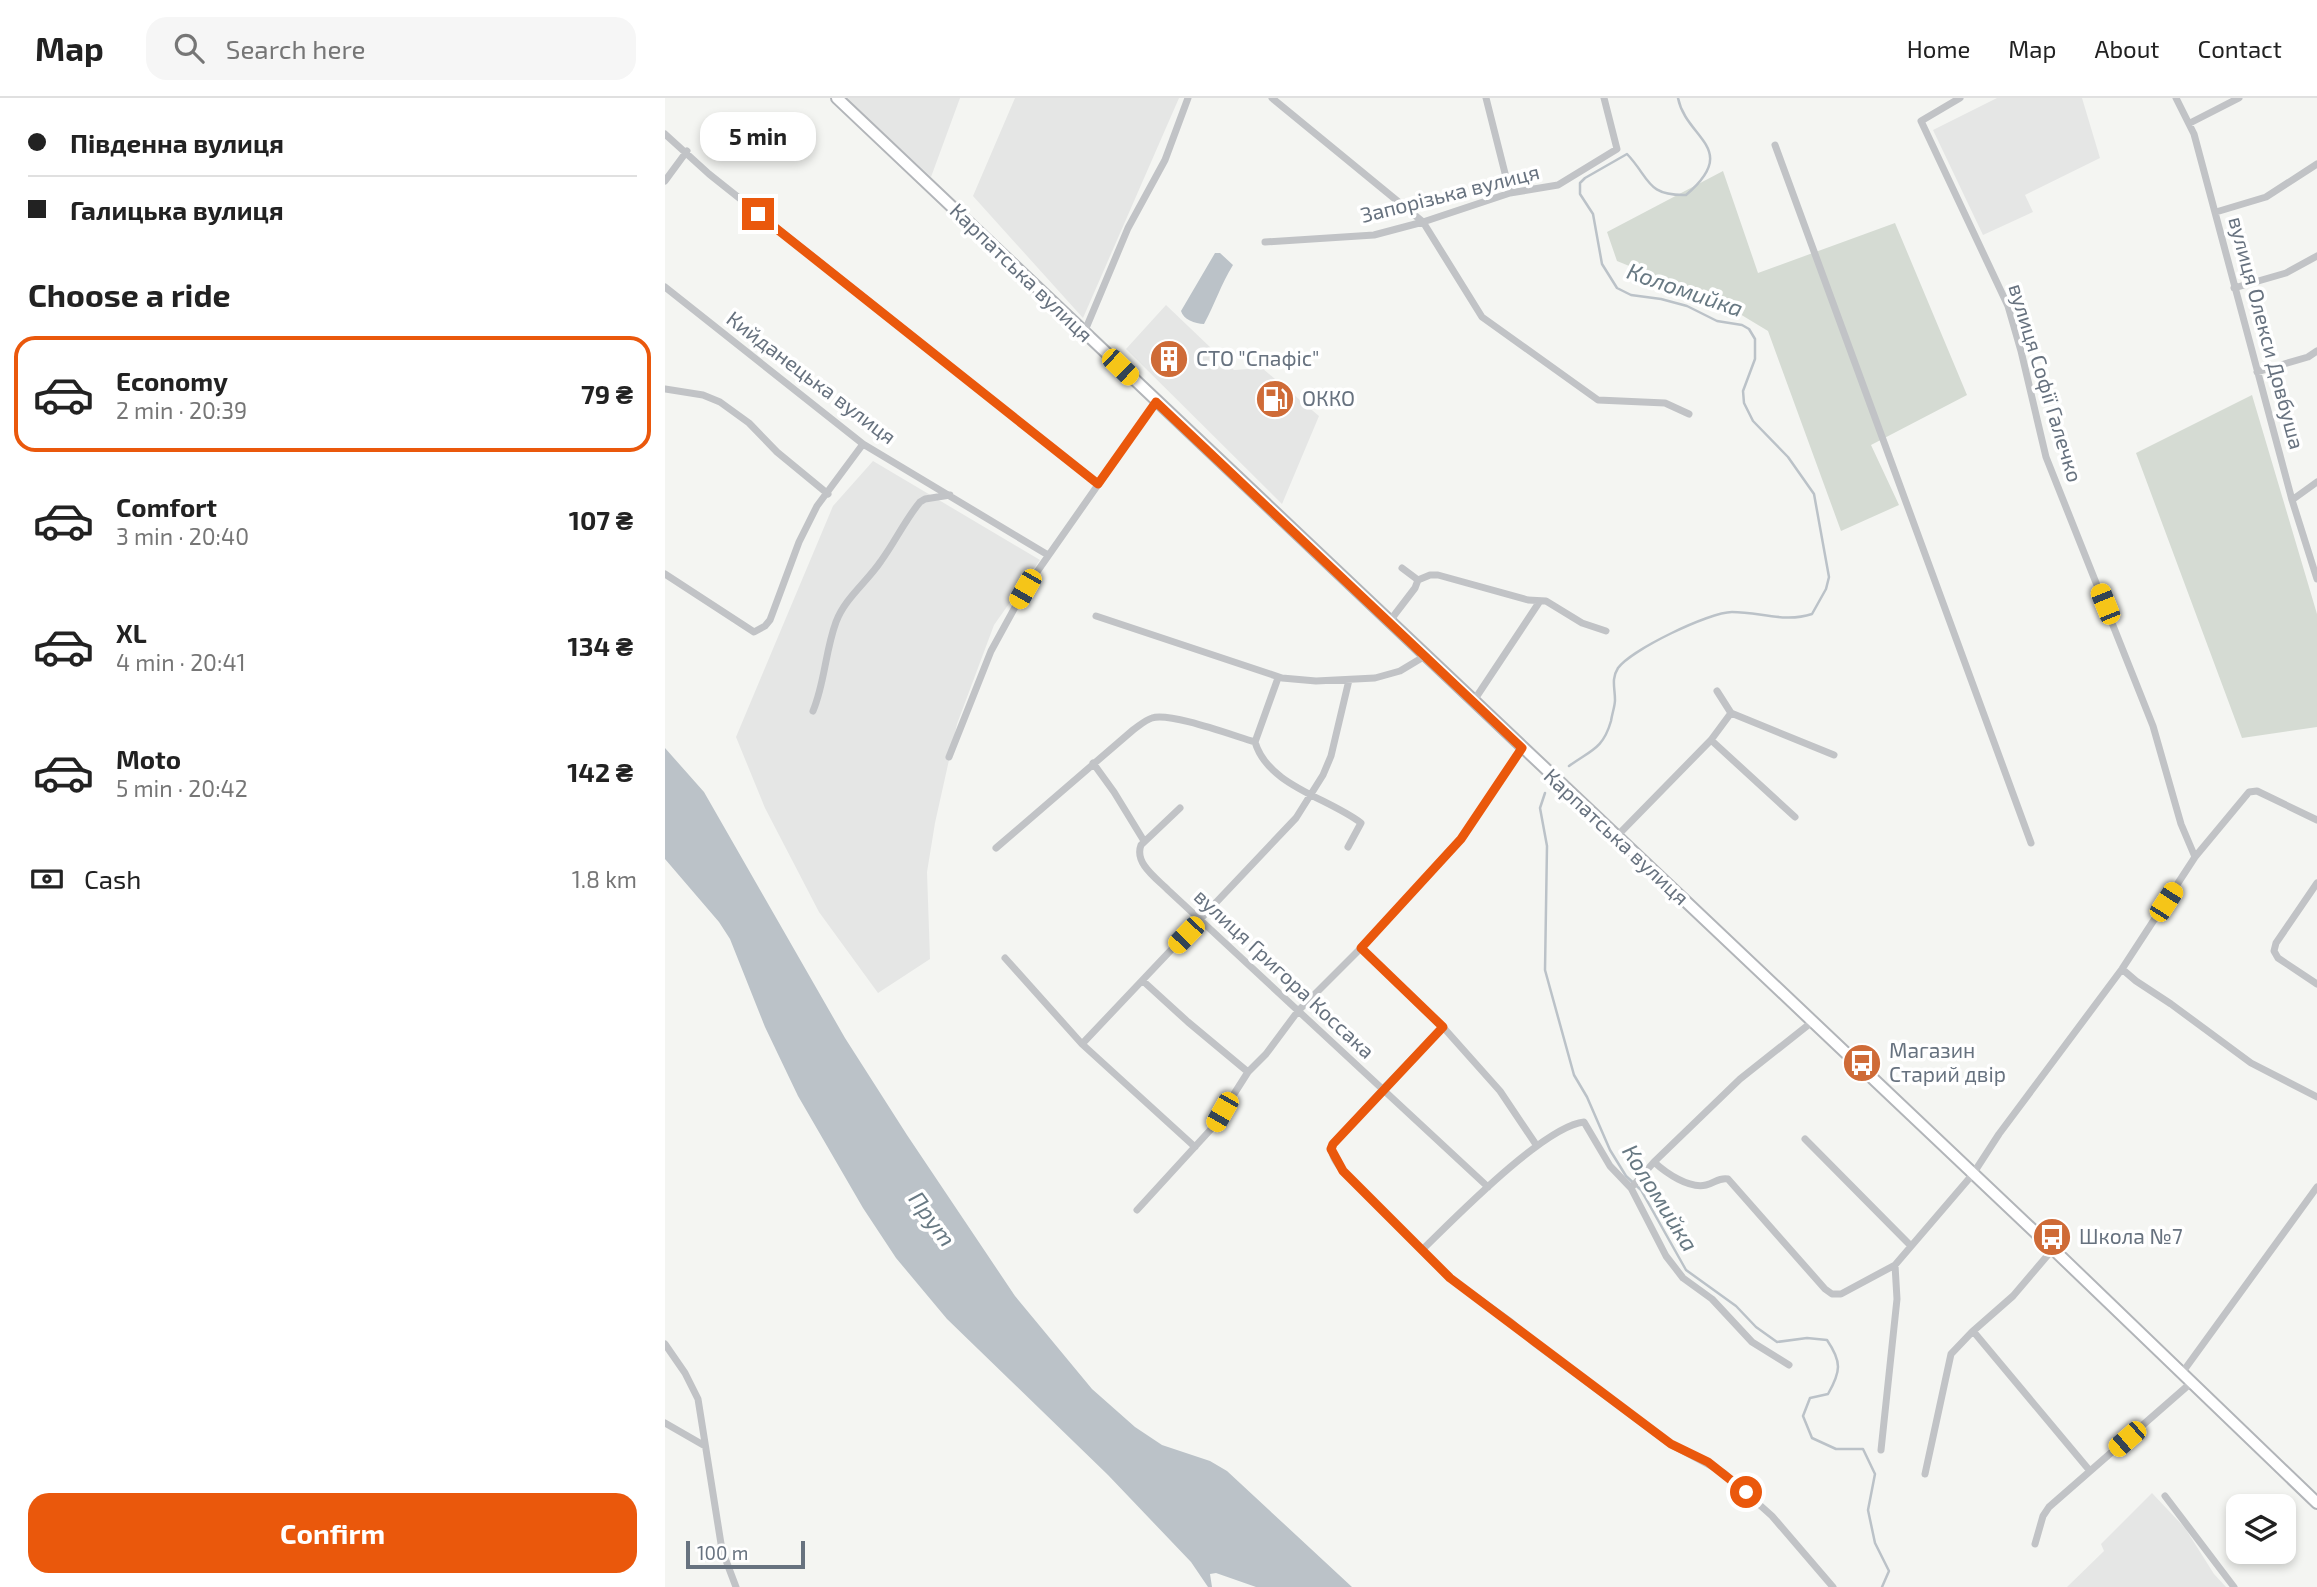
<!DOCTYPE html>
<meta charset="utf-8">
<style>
:root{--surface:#fff;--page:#f6f6f6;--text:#222;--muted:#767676;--line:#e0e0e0;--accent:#ea580c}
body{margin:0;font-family:"Exo 2",sans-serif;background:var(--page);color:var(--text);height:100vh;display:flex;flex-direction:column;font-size:26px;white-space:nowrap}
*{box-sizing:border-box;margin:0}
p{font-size:23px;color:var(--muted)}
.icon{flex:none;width:38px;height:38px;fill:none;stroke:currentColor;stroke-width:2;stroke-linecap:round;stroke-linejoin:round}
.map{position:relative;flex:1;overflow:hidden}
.side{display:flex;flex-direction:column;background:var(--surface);width:665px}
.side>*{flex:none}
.hud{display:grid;align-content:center;height:154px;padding:0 28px;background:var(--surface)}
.buttons{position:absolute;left:1561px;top:1396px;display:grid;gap:14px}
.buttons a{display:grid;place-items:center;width:70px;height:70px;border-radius:14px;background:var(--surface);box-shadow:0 4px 10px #0003;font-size:35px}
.scale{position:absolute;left:21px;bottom:18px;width:119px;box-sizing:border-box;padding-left:7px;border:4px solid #67727f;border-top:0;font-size:19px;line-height:24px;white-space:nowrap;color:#67727f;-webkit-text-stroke:5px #fff;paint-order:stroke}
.end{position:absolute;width:32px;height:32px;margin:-16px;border:9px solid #ea580c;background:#fff;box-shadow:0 0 0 4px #fff}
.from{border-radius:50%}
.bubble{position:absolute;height:49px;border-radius:21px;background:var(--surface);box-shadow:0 4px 10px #0003;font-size:23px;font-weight:700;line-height:49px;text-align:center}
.car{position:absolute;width:21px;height:42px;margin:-21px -10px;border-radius:9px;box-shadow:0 0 5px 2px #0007;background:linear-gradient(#f5c518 24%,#345 0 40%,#f5c518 0 76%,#345 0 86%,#f5c518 0)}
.hud b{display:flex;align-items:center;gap:24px;height:66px;font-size:26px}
.hud b+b{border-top:2px solid var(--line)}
.hud i{width:18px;height:18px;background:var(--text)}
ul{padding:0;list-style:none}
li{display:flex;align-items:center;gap:21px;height:116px;margin:0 14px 10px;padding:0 14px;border:4px solid transparent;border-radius:21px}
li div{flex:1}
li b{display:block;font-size:26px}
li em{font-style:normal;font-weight:700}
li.on{border-color:var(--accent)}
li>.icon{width:63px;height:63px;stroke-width:1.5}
h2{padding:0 28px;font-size:32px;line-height:84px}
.pay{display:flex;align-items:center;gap:18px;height:77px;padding:0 28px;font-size:26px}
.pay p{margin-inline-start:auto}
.button{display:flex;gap:14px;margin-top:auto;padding:14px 28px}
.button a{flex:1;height:80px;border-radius:21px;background:var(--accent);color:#fff;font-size:28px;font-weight:700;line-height:80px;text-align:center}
header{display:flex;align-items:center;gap:42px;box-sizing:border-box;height:98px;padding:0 35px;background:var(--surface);border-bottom:2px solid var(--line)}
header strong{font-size:33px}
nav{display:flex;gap:38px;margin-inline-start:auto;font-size:24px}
.search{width:490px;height:63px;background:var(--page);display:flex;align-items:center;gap:18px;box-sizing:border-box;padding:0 24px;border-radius:21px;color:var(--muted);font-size:26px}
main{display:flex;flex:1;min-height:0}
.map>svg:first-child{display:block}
</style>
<header>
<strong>Map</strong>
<div class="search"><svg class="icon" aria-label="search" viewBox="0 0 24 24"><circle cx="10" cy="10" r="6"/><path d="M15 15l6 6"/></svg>Search here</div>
<nav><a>Home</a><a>Map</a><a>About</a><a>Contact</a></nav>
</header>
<main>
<section class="side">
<div class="hud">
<b><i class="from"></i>Південна вулиця</b>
<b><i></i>Галицька вулиця</b>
</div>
<h2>Choose a ride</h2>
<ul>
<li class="on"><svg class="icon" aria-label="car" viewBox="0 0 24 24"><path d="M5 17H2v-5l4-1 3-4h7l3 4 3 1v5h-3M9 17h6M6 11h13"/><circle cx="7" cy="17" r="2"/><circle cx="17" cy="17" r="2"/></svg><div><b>Economy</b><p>2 min · 20:39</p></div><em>79 ₴</em></li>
<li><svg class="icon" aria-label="car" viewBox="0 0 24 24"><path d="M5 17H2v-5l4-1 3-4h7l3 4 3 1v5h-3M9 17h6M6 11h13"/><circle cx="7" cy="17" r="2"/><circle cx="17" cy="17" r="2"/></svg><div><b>Comfort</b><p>3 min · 20:40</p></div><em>107 ₴</em></li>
<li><svg class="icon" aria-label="car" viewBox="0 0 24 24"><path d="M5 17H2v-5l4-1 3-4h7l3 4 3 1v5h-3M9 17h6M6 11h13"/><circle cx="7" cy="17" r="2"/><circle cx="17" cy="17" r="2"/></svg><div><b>XL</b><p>4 min · 20:41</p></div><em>134 ₴</em></li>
<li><svg class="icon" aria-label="car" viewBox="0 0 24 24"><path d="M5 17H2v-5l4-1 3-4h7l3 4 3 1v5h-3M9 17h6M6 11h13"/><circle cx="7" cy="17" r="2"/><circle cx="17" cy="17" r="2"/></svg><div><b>Moto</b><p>5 min · 20:42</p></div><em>142 ₴</em></li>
</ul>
<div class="pay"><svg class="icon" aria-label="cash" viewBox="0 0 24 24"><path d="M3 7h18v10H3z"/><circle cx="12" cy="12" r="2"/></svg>Cash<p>1.8 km</p></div>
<div class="button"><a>Confirm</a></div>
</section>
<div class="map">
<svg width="1652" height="1489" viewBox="0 0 1652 1489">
<rect width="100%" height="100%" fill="#f4f5f2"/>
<path fill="#e5e6e5" d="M 181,0 L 295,0 L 266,79 Z
M 350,0 L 514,0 L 418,220 L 308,98 Z
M 1332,0 L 1417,0 L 1435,60 L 1360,97 L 1368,114 L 1318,137 L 1268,32 Z
M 501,207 L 569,272 L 597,270 L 654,318 L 617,406 L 461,251 Z
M 208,363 L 375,462 L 329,527 L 292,626 L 270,725 L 262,774 L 265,861 L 213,895 L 154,814 L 100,710 L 71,639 L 168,408 Z
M 1487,1395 L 1520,1430 L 1549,1476 L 1561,1489 L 1402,1489 L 1439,1453 L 1436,1446 Z"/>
<path fill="#d5dbd3" d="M 1058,73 L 1093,175 L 1230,125 L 1302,297 L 1206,347 L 1234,407 L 1176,433 L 1103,233 L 1060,207 L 952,163 L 942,134 Z
M 1587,297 L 1652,516 L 1652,629 L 1577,640 L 1471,355 Z"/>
<path fill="#bbc2c8" d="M 550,155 L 555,155 L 568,167 C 556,186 550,206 539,226 C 530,226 518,221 516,213 Z
M 0,650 L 39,694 L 180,940 L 242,1037 L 350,1198 L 427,1291 L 470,1329 L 497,1347 L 545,1363 L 562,1373 L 687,1489 L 591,1489 L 551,1475 L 545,1476 L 547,1489 L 543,1489 L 526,1464 L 443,1377 L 282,1221 L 231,1160 L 198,1110 L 133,998 L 100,929 L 65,841 L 54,824 L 0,761 Z"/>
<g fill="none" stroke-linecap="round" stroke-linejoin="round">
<path stroke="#bbc2c8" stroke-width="2.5" d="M 904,668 C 926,652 938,651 946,623 C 947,616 950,608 950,602 C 950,590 946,581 953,570 C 966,552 1044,514 1067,514 C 1095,514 1120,525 1147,516 L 1161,491 L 1164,479 L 1149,396 L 1123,359 L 1088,323 L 1079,305 L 1078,293 L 1090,261 L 1090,241 L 1084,231 L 1077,227 L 1052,223 L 1022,208 L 996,201 L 966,197 L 952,190 L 937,166 L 928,116 L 915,96 L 915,85 L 920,80 L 962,56 C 985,80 981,98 1021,97 C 1076,50 1021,41 1013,0
M 880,695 L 875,710 L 882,748 L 880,872 L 909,977 L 922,999 L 945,1052 L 961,1078 L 976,1092 L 1021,1172 L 1071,1208 L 1091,1229 L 1112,1244 L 1142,1240 L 1162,1242 C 1177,1264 1176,1273 1163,1296 L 1145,1300 L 1138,1318 L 1147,1340 L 1171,1351 L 1198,1351 L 1210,1376 L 1203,1412 L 1210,1445 L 1224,1473 L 1217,1489"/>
<g stroke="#b2b5b9" stroke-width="14">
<path id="primary" d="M 172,0 L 1388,1151 L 1652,1405"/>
</g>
<path stroke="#c1c3c6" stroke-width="7" d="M 607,0 L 758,124 L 817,219 L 933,302 L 1000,305 L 1024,316
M 821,0 L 845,95
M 1295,0 L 1256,23 L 1343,208 L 1356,253 L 1381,359 L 1488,628 L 1516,726 L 1530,759
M 1511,0 L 1529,36 L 1627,402 L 1652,481
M 1525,25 L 1574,0
M 0,36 L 44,76 L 433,386
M 1110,47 L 1366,745
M 0,83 L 22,53
M 1551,114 L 1601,99 L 1652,66
M 600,144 L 709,137 L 758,124 L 845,95 L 893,87 L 952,51 L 939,0
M 0,189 L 198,346 L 383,457
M 1569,190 L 1621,175 L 1652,158
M 419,235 L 463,130 L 500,62 L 523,0
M 1592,274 L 1643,259 L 1652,253
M 0,291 L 38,297 L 55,304 L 84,325 L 112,354 L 163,396
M 1627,402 L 1652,384
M 737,470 L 753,482 L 765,477 L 773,477 L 863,502 L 881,503 L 917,525 L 941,533
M 0,476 L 89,534 L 100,528 L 105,522 L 134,444 L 152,408 L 198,346
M 431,518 L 617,580 L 651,583 L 710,580 L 735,573 L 760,558
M 724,524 L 750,490 L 753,482
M 1052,593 L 1066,615 L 1169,657
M 808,604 L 875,503
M 148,613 C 160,584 160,554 171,524 C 180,500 202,484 216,463 C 230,444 240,422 255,404 L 260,401 L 285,397
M 1046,642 L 1130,719
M 590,644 L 613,580
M 284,659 L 326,553 L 360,491 L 491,304
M 428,665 L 449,694 L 479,743
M 515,710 L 476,747 C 469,765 491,780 503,792 L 823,1089
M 952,738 L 1046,642 L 1066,615
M 331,750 L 468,632 C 474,628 480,622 487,620 C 505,614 569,638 590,644 C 603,688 664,700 696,725 L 683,749
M 1652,785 L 1611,845 L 1609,853 L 1613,860 L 1652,886
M 696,850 L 778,929 L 835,993 L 872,1048
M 340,860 L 417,946 L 530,1049
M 1457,871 L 1471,883 L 1506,906 L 1586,965 L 1652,999
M 478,883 L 523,924 L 583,974
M 778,929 L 718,991 L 668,1046 C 664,1057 672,1065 678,1073 L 785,1180 L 846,1224 L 868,1244 L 1005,1346 L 1059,1375 L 1107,1418 L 1168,1489
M 417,946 L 631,720 L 658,677 L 666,658 L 684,582
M 1140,1041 L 1245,1147
M 989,1064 C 1001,1075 1024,1091 1041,1087 C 1050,1085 1054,1079 1063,1081 L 1160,1191 L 1167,1196 L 1176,1196 L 1230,1167 L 1308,1076 L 1334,1036 L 1457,871 L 1530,759 L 1584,694 L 1592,693 L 1652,722
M 966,1090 L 989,1064 L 1075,981 L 1147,924
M 472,1112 L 548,1029 L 583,974 L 601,956 L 633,913 L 696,850 L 796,741 L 857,650
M 757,1152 C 788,1122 879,1028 919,1024 L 945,1068 L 966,1090 L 1001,1158 L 1018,1180 L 1047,1201 L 1087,1244 L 1124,1267
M 1308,1233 L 1425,1373
M 0,1246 L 20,1275 L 33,1301 L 57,1452 L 71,1489
M 1517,1275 L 1652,1089
M 0,1325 L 40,1348
M 1216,1352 L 1232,1201 L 1230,1167
M 1260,1376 L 1286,1256 L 1307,1234 L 1348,1198 L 1388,1151
M 1500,1398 L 1569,1489
M 1370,1446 L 1378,1418 L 1384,1409 L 1527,1284"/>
<use href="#primary" stroke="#fff" stroke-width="10"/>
</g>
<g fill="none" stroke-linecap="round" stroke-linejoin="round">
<path stroke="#ea580c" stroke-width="9" d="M 93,116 L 433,386 L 491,304 L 857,650 L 796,741 L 696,850 L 778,929 L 668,1046 L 666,1051 L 678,1073 L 785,1180 L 1006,1346 L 1043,1364 L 1081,1394"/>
</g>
<defs>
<g id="building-disc" transform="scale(2.0125)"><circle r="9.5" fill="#cf6b37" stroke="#fff"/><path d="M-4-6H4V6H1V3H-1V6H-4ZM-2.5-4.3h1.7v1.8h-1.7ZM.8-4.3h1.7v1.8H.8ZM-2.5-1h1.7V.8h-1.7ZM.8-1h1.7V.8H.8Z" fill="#fff"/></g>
<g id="fuel-disc" transform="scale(2.0125)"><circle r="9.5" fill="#cf6b37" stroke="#fff"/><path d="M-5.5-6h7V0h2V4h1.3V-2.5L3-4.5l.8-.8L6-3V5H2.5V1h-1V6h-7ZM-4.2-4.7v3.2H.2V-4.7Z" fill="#fff"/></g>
<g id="bus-disc" transform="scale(2.0125)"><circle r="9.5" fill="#cf6b37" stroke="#fff"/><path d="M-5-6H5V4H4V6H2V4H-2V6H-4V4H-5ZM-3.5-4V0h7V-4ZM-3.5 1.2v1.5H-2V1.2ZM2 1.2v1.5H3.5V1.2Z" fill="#fff"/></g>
</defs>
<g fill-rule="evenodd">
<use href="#building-disc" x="504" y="261"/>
<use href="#fuel-disc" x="610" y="301"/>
<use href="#bus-disc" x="1197" y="965"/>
<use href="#bus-disc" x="1387" y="1139"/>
</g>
<g text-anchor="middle" stroke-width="7" stroke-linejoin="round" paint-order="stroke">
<g font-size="21" fill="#67727f" stroke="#fff">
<text transform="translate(785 96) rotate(-14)" y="7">Запорізька вулиця</text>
<text transform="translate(356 175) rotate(44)" y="7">Карпатська вулиця</text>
<text transform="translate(1601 235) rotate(75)" y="7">вулиця Олекси Довбуша</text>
<text transform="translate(146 280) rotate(37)" y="7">Кийданецька вулиця</text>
<text transform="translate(1380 285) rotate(73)" y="7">вулиця Софії Галечко</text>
<text transform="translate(951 739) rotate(43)" y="7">Карпатська вулиця</text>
<text transform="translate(619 876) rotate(43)" y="7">вулиця Григора Коссака</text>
</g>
<g font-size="21" fill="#67727f" stroke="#fff" text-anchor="start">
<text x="531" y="268">СТО "Спафіс"</text>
<text x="637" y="308">ОККО</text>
<text x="1224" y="960">Магазин<tspan x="1224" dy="24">Старий двір</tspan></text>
<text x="1414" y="1146">Школа №7</text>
</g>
<g font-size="23" font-style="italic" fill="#687983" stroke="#fff">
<text transform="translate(1020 192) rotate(19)" y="8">Коломийка</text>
<text transform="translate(995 1100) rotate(58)" y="8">Коломийка</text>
<text transform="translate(267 1121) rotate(54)" y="8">Прут</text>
</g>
</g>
</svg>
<div class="buttons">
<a><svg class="icon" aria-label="layers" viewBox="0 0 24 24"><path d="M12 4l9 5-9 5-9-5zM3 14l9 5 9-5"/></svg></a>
</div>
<div class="scale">100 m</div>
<i class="end from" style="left:1081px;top:1394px"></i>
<i class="end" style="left:93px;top:116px"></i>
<div class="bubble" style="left:35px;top:14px;width:116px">5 min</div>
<i class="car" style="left:455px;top:269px;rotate:134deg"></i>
<i class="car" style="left:360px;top:491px;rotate:210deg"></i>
<i class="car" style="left:1440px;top:506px;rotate:338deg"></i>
<i class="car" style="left:1501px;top:804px;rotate:33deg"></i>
<i class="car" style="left:521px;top:837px;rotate:224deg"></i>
<i class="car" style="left:557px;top:1014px;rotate:210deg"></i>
<i class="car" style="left:1462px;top:1341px;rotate:229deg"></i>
</div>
</main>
